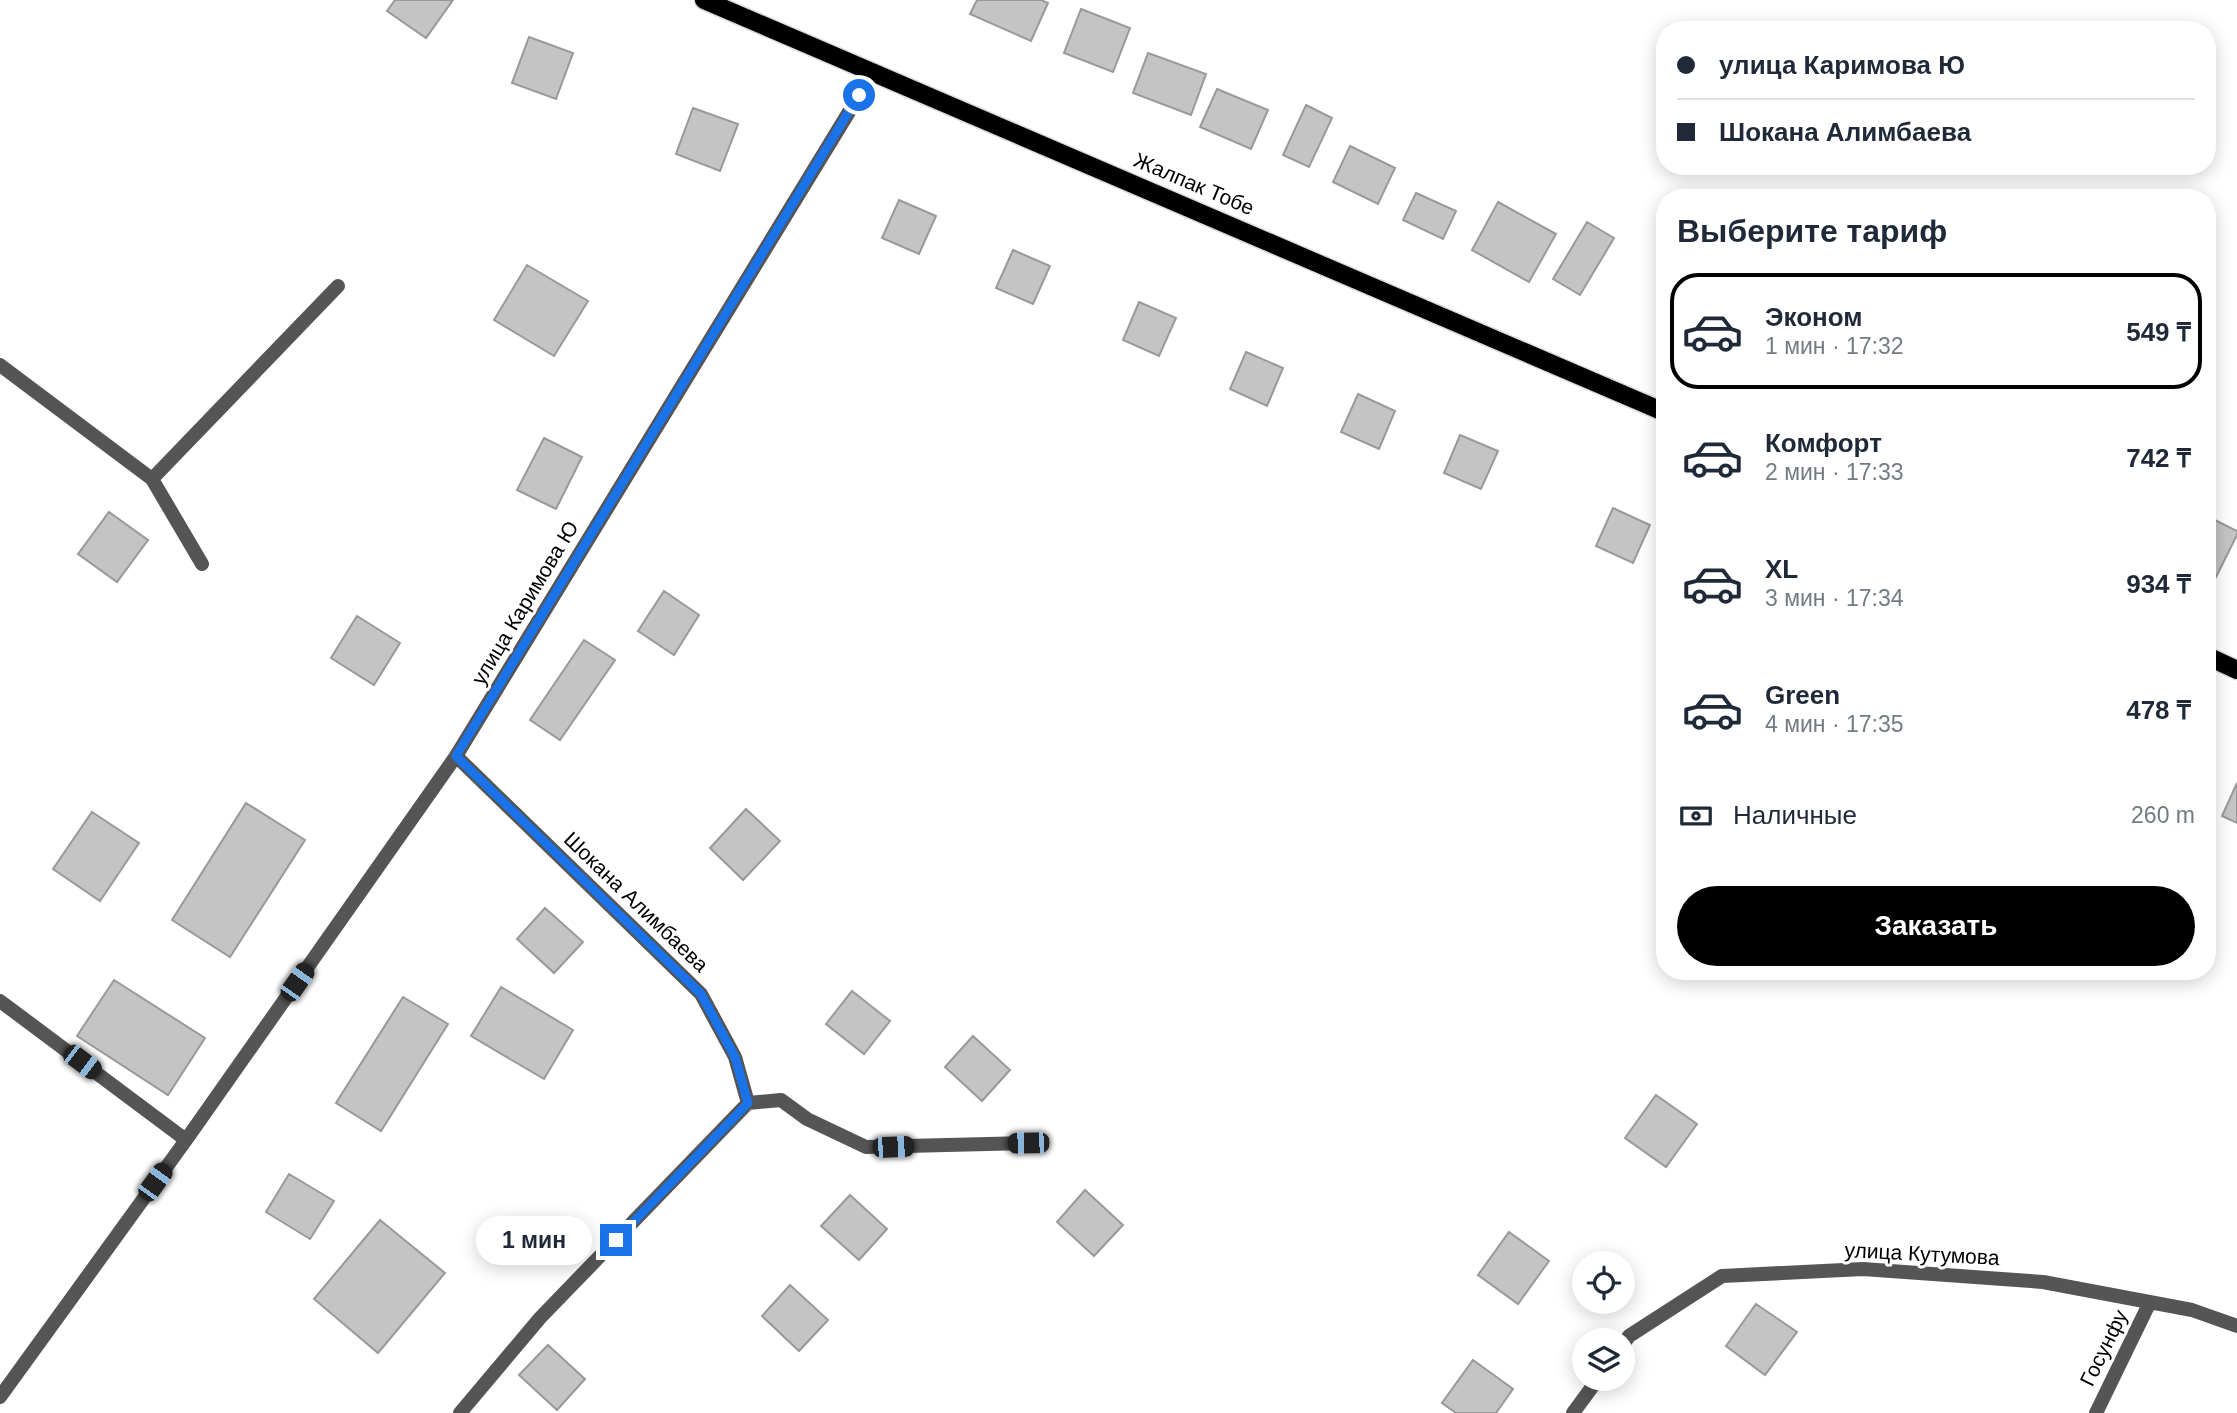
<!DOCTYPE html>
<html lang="ru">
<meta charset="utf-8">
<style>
:root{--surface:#fff;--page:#f6f6f7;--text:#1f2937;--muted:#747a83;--line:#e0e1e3;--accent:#000}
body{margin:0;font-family:Helvetica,sans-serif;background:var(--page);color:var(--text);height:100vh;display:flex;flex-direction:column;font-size:26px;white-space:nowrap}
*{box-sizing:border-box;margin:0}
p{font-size:23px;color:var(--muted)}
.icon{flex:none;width:38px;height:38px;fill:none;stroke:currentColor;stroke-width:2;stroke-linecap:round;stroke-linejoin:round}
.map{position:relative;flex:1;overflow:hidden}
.drawer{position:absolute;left:1656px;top:189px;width:560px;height:791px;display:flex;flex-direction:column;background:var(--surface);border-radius:28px;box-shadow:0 4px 18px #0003}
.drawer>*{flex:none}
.hud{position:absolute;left:1656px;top:21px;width:560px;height:154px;border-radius:28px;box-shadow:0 4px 18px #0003;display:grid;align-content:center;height:154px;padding:0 21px;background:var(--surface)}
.buttons{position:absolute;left:1572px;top:1251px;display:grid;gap:14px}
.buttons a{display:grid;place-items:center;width:63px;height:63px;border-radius:50%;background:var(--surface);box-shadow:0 4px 18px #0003;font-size:35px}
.end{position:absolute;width:32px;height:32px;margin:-16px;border:9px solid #1a73e8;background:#fff;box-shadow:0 0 0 4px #fff}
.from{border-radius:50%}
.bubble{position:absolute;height:49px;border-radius:24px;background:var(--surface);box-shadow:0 4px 18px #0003;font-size:23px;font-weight:700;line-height:49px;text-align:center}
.car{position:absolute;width:21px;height:42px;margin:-21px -10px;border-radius:9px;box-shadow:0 0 5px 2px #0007;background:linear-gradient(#222 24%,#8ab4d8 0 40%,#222 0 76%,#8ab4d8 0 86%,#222 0)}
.hud b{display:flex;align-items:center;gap:24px;height:66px;font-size:26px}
.hud b+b{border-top:2px solid var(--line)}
.hud i{width:18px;height:18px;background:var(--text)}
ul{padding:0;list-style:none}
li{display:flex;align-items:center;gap:21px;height:116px;margin:0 14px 10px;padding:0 7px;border:4px solid transparent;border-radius:28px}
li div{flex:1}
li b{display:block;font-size:26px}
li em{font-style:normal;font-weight:700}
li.on{border-color:var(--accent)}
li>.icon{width:63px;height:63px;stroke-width:1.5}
h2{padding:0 21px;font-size:32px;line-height:84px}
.pay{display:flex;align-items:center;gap:18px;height:77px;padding:0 21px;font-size:26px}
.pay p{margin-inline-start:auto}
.cta{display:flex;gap:14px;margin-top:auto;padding:14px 21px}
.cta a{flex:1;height:80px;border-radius:42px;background:var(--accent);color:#fff;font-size:28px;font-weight:700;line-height:80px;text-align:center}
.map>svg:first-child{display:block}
</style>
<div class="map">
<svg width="2237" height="1413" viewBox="0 0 2237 1413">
<rect width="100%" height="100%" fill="#fff"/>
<path fill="#c4c4c4" stroke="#999" stroke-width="2" d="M 395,0 L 453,0 L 426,38 L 387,11 Z
M 977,0 L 1041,0 L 1048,3 L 1031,41 L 970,14 Z
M 1081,9 L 1130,28 L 1113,72 L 1064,53 Z
M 529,37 L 573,53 L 556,99 L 512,83 Z
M 1148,53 L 1206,74 L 1191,115 L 1133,93 Z
M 1217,89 L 1268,110 L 1251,149 L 1200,127 Z
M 1306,105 L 1332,118 L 1309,167 L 1283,155 Z
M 693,108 L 738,124 L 720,171 L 676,154 Z
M 1350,146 L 1395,168 L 1378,204 L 1333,182 Z
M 1416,193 L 1456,211 L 1443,239 L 1403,220 Z
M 899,200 L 936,216 L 919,254 L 882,238 Z
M 1498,202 L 1556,234 L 1529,282 L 1472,250 Z
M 1587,222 L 1614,238 L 1580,295 L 1553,279 Z
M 1013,250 L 1050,266 L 1033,304 L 996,288 Z
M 527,265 L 588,301 L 554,356 L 494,320 Z
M 1139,302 L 1176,318 L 1159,356 L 1123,340 Z
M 1246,352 L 1283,368 L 1267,406 L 1230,389 Z
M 1358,394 L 1395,411 L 1379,449 L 1341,432 Z
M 1460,435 L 1498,451 L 1481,489 L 1444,473 Z
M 544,438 L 582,457 L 556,509 L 517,490 Z
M 1613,508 L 1650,525 L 1633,563 L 1596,546 Z
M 109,512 L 148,540 L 117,582 L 78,554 Z
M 2207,516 L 2237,531 L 2237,535 L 2216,577 L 2207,572 Z
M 664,591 L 699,615 L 674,655 L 638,631 Z
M 357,616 L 400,643 L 374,685 L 331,658 Z
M 584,640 L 615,660 L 560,740 L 530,720 Z
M 2237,783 L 2237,823 L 2222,816 Z
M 246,803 L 305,840 L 230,957 L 172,920 Z
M 746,809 L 780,841 L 743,880 L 710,848 Z
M 92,812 L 139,843 L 100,901 L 53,869 Z
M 545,908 L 583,942 L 554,973 L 517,939 Z
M 114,980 L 205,1038 L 168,1095 L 77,1036 Z
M 501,987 L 573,1030 L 544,1079 L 471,1036 Z
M 852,991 L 890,1021 L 864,1054 L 826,1024 Z
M 403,997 L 448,1024 L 381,1131 L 336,1103 Z
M 973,1036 L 1010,1070 L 982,1101 L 945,1067 Z
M 1656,1095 L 1697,1124 L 1666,1167 L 1625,1138 Z
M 289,1174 L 334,1201 L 310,1239 L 266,1212 Z
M 1085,1190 L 1123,1225 L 1094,1256 L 1057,1222 Z
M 850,1195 L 887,1229 L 859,1260 L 821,1226 Z
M 380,1220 L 445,1273 L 378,1353 L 314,1299 Z
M 1509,1232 L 1549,1261 L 1518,1304 L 1478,1275 Z
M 790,1285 L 828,1320 L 799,1351 L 762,1316 Z
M 1756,1304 L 1797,1332 L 1765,1375 L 1726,1346 Z
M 548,1345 L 585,1379 L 557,1410 L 519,1375 Z
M 1473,1360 L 1513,1389 L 1496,1413 L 1456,1413 L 1442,1403 Z"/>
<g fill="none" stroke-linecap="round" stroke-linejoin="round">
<g stroke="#dbdbdb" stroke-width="21">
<path id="primary" d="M 704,0 L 1664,412
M 2207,656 L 2237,670"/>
</g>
<path stroke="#555" stroke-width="14" d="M 0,365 L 152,479
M 202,564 L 152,479 L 338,286
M 456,756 L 701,994 L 735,1057 L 748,1103 L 540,1318 L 460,1413
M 0,1001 L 186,1140 L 456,756 L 874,71
M 748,1103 L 781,1100 L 807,1119 L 866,1147 L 1028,1143
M 1622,1346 L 1629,1336 L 1722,1276 L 1863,1269 L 2043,1282 L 2192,1310 L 2237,1326
M 0,1397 L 186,1140
M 1573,1413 L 1598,1379
M 2096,1413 L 2150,1302"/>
<use href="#primary" stroke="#000" stroke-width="18"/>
</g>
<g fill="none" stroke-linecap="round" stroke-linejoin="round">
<path stroke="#1a73e8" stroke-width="9" d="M 616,1240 L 748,1103 L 735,1057 L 701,994 L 456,756 L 859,95"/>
</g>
<g text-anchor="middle" stroke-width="6" stroke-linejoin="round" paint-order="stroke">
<g font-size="21" fill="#000" stroke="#fff">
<text transform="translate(1194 184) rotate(23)" y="7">Жалпак Тобе</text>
<text transform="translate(525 603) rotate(-59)" y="7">улица Каримова Ю</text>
<text transform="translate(636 902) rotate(44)" y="7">Шокана Алимбаева</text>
<text transform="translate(1922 1254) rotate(3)" y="7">улица Кутумова</text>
<text transform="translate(2104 1348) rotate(-64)" y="7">Госунфу</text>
</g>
</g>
</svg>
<div class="buttons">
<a><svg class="icon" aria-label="locate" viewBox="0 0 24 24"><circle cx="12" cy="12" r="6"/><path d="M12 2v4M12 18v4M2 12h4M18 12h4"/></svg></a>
<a><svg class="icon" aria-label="layers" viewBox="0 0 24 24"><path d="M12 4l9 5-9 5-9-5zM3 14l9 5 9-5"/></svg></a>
</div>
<i class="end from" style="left:859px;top:95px"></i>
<i class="end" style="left:616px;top:1240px"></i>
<div class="bubble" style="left:476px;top:1216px;width:116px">1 мин</div>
<i class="car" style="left:297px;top:982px;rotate:35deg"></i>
<i class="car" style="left:82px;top:1062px;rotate:127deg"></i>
<i class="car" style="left:1028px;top:1143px;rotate:269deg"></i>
<i class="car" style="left:893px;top:1147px;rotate:88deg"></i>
<i class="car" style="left:155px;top:1182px;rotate:36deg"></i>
<div class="hud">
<b><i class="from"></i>улица Каримова Ю</b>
<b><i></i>Шокана Алимбаева</b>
</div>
<section class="drawer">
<h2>Выберите тариф</h2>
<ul>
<li class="on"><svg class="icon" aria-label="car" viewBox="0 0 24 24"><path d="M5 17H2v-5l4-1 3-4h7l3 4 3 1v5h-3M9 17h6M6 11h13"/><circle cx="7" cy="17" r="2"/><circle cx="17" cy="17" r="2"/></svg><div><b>Эконом</b><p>1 мин · 17:32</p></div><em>549 ₸</em></li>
<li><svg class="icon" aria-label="car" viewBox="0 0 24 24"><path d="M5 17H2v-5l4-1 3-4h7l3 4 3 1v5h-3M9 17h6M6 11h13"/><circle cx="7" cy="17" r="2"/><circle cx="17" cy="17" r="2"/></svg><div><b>Комфорт</b><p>2 мин · 17:33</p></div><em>742 ₸</em></li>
<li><svg class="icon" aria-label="car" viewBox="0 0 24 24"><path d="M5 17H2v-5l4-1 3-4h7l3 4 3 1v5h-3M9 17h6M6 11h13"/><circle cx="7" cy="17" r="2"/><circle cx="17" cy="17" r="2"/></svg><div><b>XL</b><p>3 мин · 17:34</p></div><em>934 ₸</em></li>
<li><svg class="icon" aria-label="car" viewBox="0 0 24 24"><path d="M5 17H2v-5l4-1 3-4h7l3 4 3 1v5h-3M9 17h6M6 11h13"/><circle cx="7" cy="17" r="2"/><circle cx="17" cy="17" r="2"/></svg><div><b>Green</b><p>4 мин · 17:35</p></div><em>478 ₸</em></li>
</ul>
<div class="pay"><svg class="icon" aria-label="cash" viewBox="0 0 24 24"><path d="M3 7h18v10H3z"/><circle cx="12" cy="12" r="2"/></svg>Наличные<p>260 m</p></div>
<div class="cta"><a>Заказать</a></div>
</section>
</div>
